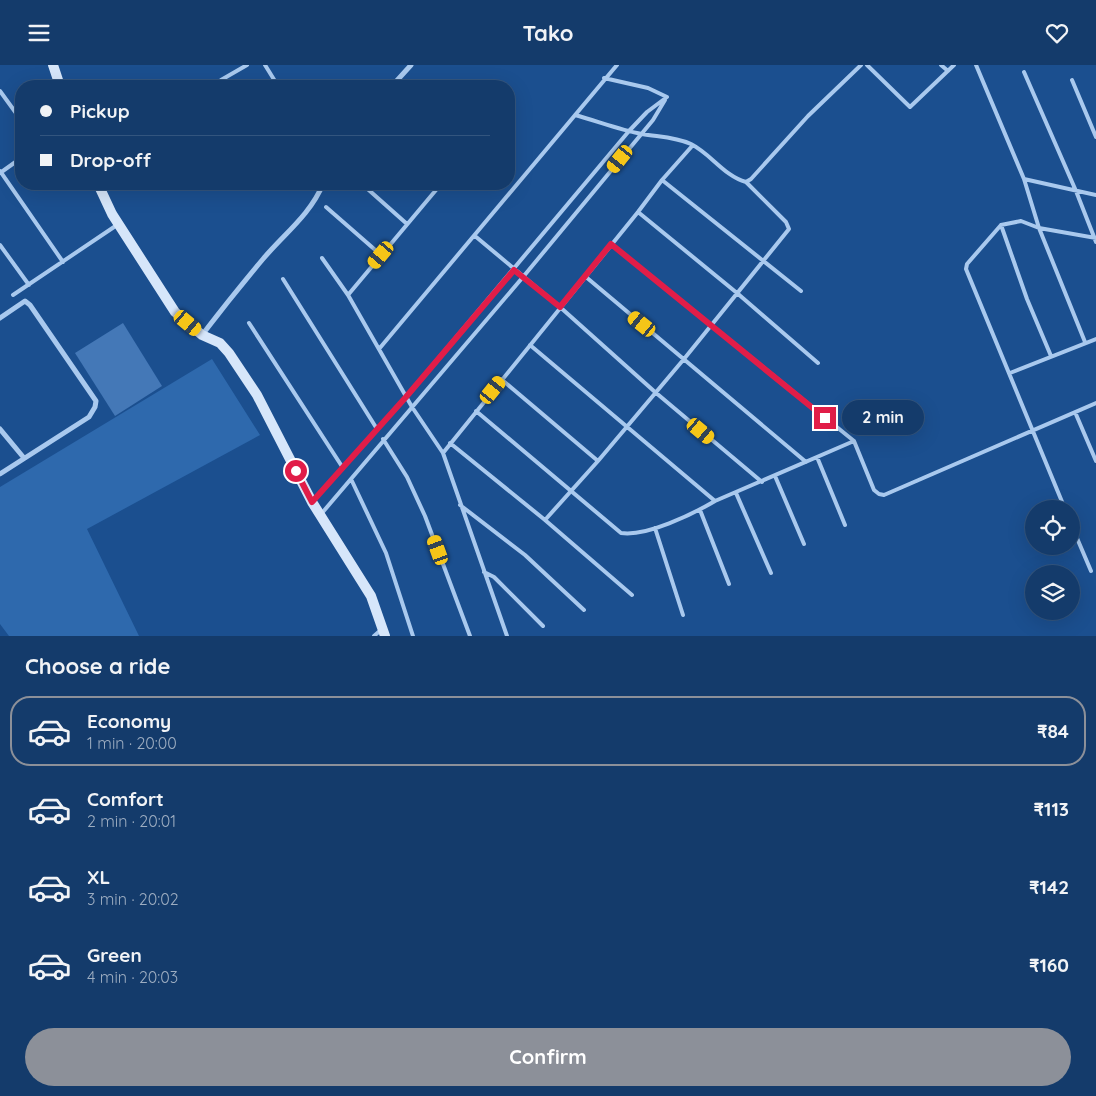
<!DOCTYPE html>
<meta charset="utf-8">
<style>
:root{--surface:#143b6b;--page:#1d4271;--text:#f1f3f6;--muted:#9dadc1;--line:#33557e;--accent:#8c9099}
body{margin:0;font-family:Quicksand,sans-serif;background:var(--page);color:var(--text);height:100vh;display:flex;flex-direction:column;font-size:19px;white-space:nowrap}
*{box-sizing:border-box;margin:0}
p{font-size:16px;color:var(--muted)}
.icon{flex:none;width:28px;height:28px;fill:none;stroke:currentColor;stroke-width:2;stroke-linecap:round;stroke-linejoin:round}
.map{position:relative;height:571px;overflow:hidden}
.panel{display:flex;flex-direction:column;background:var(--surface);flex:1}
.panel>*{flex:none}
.banner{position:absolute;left:15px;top:15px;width:500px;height:110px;border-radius:20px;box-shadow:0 5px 20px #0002,0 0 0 1px var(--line);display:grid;align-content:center;height:110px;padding:0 25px;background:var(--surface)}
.tools{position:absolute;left:1025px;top:435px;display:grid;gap:10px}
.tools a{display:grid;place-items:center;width:55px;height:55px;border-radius:50%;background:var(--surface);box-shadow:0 5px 20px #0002,0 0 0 1px var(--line);font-size:25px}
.end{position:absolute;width:22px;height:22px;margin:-11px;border:6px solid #e11d48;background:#fff;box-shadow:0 0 0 2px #fff}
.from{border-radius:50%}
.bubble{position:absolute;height:35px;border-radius:18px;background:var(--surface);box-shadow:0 5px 20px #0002,0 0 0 1px var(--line);font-size:16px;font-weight:700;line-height:35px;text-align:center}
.car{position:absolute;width:15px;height:30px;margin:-15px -8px;border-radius:6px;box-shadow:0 0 4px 1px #0007;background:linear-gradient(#f5c518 24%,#345 0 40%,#f5c518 0 76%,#345 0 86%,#f5c518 0)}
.banner b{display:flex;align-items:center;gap:18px;height:48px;font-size:19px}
.banner b+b{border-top:1px solid var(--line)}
.banner i{width:12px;height:12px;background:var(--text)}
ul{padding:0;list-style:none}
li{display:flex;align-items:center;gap:15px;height:70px;margin:0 10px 8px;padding:0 15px;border:2px solid transparent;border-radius:20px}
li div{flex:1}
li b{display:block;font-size:19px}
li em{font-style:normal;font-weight:700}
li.active{border-color:var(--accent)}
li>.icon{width:45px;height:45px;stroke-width:1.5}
h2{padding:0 25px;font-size:22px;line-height:60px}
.primary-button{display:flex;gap:10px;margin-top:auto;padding:10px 25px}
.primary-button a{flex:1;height:58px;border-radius:30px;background:var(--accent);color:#fff;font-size:20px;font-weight:700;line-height:58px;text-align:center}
header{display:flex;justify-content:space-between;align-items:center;height:65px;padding:0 25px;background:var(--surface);font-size:22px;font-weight:700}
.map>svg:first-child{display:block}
</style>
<header><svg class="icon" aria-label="menu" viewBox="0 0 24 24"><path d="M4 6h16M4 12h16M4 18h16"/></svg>Tako<svg class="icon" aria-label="heart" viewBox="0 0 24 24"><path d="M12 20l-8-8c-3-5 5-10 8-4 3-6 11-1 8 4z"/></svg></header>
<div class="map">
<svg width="1096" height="571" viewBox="0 0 1096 571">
<rect width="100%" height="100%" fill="#1b4f8f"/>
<path fill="#2e69ad" d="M 212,294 L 260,370 L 87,464 L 139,571 L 9,571 L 0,559 L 0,422 Z"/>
<path fill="#4478b7" d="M 123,258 L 162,321 L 115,351 L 75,288 Z"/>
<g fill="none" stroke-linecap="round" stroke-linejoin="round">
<path stroke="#a9c9ee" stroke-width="4" d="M 265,0 L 278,21
M 867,0 L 910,42 L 954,0
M 941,0 L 948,6
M 976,0 L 1024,114 L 1039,163 L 1085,277
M 1024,7 L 1076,126 L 1096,177
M 221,15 L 247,0
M 1072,15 L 1096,72
M 0,26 L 21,55
M 575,50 C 597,56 620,65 642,69 C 659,72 675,72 691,79 C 711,89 724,111 746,117 L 751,114 L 808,51 L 861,0
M 0,106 L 63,197
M 0,108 L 21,93
M 1024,114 L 1096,130
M 662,115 L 801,226
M 362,119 L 407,159
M 427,119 L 435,126
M 441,119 L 348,230 L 412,342 L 443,388
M 326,142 L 381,190
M 638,147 L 737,228 L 818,298
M 1001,160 L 1027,234 L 1051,291
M 475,171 L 560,242 L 655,327 L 762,417
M 611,179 L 854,376 L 874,425 L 879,429 L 884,430 L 1096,338
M 0,180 L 29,220
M 322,193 L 348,230
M 586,212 L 806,397
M 283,214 L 377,364
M 13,230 L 117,160
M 249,258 L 343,403
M 530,280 L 715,436
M 379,284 L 617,0
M 1010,308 L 1096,274
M 501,314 L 598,396
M 476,346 L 621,468 C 646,472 693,449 715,436 L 854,376
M 1075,347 L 1096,396
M 383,374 L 407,412 L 425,451 L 470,571
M 450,378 L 545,455 L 598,396 L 684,294 L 789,164 L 786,157 L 746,117
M 817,392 L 845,460
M 775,411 L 804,479
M 351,414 L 386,488 L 413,571
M 736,428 L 771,508
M 312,437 L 406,332 L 629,66 L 647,47 L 667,32 L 648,23 L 604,13
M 460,440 L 525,490 L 584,545
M 1065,444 L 966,204 L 967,199 L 1001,160 L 1021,156 L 1039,163 L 1096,173
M 700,445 L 729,519
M 322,448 L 523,212 L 653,55 L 665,35
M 545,455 L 632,530
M 1071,459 L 1091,506
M 655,463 L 683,550
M 484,507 L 494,512 L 543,561
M 374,571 L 382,564
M 507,571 L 443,388 L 638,147 L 662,115 L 693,80"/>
<path stroke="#a9c9ee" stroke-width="5" d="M 392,21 L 411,0
M 0,253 L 25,236 L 30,240 L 96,336 L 95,342 L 89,352 L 0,409
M 202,270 C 222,244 242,219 263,194 C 284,169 310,150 323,119
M 0,364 L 24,393"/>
<path stroke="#d6e6fa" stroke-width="10" d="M 53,0 L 60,21
M 98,119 L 112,149 L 175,247 L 202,270 L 220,278 L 229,288 L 257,330 L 312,437 L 371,531 L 385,571"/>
</g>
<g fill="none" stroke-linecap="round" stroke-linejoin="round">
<path stroke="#e11d48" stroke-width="6" d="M 296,406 L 312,437 L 406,332 L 514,205 L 560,242 L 611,179 L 825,353"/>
</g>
</svg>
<div class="tools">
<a><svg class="icon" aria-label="locate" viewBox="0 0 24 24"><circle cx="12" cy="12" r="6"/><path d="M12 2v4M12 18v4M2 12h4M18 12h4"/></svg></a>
<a><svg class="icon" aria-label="layers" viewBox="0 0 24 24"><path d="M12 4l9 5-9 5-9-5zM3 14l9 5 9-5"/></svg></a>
</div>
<i class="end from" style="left:296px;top:406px"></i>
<i class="end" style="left:825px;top:353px"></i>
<div class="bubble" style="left:842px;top:335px;width:82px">2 min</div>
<i class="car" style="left:620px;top:94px;rotate:219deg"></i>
<i class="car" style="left:381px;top:190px;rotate:220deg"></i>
<i class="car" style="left:188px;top:258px;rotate:130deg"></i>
<i class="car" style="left:642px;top:259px;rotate:309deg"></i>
<i class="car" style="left:493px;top:325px;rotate:39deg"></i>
<i class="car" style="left:701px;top:366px;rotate:130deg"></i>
<i class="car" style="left:438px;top:485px;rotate:340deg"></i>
<div class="banner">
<b><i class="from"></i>Pickup</b>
<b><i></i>Drop-off</b>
</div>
</div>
<section class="panel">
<h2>Choose a ride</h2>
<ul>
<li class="active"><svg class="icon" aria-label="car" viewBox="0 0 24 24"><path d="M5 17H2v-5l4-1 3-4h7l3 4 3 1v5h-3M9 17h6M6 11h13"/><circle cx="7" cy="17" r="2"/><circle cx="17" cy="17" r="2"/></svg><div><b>Economy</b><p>1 min · 20:00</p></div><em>₹84</em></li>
<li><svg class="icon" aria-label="car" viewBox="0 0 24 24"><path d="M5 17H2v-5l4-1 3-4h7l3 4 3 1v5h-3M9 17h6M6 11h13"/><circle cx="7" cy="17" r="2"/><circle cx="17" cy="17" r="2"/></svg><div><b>Comfort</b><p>2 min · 20:01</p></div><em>₹113</em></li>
<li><svg class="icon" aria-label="car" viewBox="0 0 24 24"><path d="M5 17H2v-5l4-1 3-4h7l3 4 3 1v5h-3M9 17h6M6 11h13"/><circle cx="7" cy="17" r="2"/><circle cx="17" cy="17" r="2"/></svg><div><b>XL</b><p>3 min · 20:02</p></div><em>₹142</em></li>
<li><svg class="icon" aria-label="car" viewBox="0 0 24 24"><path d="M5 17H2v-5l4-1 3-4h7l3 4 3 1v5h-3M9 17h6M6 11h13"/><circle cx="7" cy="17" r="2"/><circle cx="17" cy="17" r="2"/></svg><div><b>Green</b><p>4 min · 20:03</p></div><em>₹160</em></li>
</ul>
<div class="primary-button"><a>Confirm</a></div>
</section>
